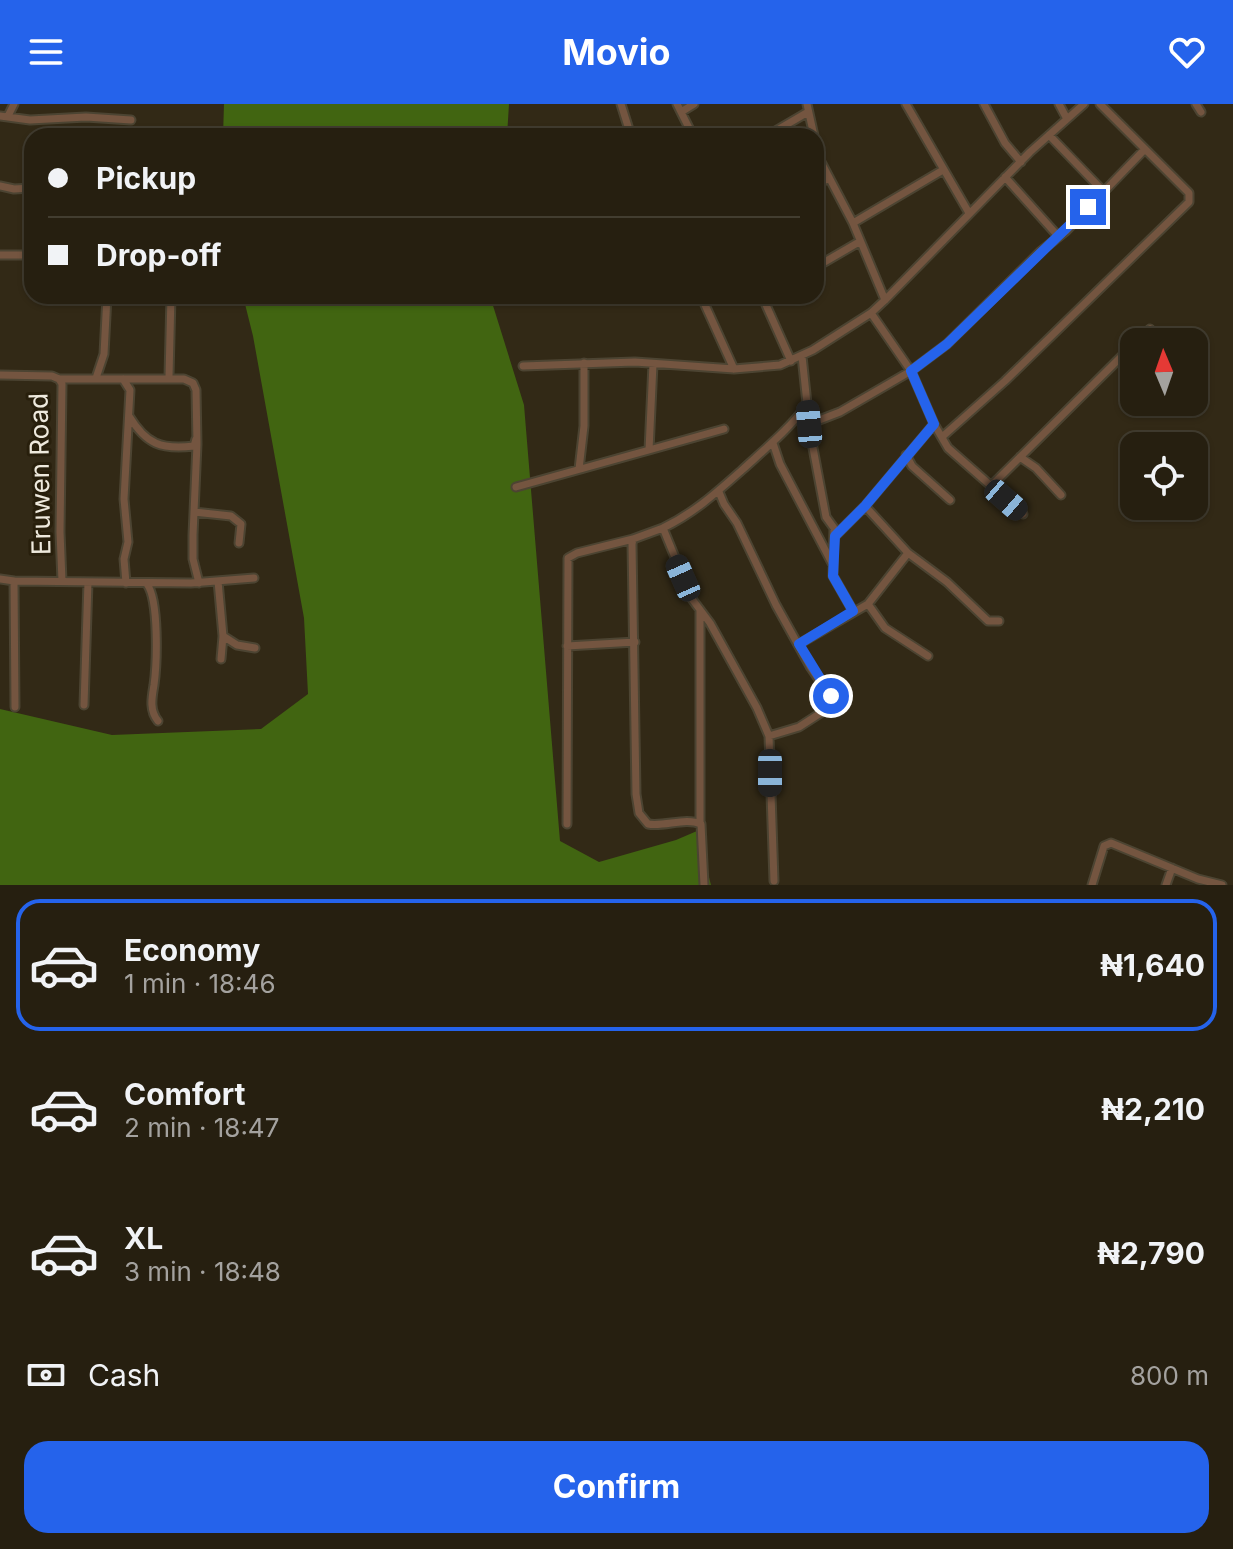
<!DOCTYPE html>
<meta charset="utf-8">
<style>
:root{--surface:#261f10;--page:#2e2719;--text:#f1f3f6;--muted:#a4a29f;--line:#423d30;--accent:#2563eb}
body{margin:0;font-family:Inter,sans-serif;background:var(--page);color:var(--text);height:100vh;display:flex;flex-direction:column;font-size:30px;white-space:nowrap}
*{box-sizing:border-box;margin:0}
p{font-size:26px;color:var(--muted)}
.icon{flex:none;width:44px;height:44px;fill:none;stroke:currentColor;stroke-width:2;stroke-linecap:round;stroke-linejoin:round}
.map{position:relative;height:781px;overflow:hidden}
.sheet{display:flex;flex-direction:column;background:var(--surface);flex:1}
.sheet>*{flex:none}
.banner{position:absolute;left:24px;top:24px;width:800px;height:176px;border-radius:24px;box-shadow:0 2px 6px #0004,0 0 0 2px var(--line);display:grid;align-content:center;height:176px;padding:0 24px;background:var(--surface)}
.needle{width:52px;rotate:358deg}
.tools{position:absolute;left:1120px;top:224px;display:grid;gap:16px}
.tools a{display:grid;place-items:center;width:88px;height:88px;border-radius:16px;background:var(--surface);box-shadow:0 2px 6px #0004,0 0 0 2px var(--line);font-size:40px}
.end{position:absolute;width:36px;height:36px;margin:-18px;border:10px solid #2563eb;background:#fff;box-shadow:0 0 0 4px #fff}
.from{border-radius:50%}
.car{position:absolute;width:24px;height:48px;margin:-24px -12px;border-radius:10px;box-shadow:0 0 6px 2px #0007;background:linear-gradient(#222 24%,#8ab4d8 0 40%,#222 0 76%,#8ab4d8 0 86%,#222 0)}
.banner b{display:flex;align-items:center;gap:28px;height:76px;font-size:30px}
.banner b+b{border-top:2px solid var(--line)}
.banner i{width:20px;height:20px;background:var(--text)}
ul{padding:14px 0 0;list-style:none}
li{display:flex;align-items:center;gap:24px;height:132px;margin:0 16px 12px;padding:0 8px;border:4px solid transparent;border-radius:24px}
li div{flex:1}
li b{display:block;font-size:30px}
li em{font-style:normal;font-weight:700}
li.on{border-color:var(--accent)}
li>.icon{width:72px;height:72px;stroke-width:1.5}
.pay{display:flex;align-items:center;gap:20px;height:88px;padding:0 24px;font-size:30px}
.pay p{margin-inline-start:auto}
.cta{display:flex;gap:16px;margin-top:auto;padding:16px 24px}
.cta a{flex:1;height:92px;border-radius:24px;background:var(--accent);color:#fff;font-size:32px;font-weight:700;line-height:92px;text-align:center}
header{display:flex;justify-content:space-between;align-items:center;height:104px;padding:0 24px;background:var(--accent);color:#fff;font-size:36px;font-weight:700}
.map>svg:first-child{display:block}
</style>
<header><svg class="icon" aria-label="menu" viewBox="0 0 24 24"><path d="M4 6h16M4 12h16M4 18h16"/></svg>Movio<svg class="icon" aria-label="heart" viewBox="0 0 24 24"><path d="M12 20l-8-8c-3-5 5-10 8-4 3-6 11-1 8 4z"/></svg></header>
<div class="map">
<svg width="1233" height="781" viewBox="0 0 1233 781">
<rect width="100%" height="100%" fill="#322916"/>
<path fill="#416511" d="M 224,0 L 509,0 L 507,32 L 223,32 Z
M 243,192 L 490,192 L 524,301 L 560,737 L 599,758 L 676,736 L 697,727 L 711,781 L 0,781 L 0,605 L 112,631 L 261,625 L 308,590 L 304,514 L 253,232 Z"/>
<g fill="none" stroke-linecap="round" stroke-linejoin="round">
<g stroke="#4c4432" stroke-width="11">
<path id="minor" d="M 621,0 L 631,32
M 677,0 L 693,32
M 807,0 L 814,32
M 906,0 L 969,109
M 984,0 L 1005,39 L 1021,58
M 1059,0 L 1067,15
M 1196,0 L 1201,8
M 681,8 L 694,0
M 0,12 L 30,16 L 86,13 L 131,16
M 8,12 L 14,0
M 1049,31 L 1103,87
M 767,32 L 808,8
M 816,42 L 820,56 L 853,119 L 885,196
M 1005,73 L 1058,132
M 0,82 L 14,85 L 32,84
M 816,82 L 828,74
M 853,119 L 943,66
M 0,151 L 32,151
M 816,163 L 859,138
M 701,192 L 734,265
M 762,192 L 791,257
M 871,209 L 911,267 L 934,320 L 948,344 L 1023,410
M 1136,238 L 1150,225
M 802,252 L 810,328 L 826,413 L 834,424 L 833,472 L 853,507
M 653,260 L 649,346 L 724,325
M 523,262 L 635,258 L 734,265 L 780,261 L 813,246 L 871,209 L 885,196 L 1030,48 L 1084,0
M 0,271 L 52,272 L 59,275 L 184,275 L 193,279 L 196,286 L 197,340 L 193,431 L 193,455 L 199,479
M 169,272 L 171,192
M 96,274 L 104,250 L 107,192
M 59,275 L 62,280 L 60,428 L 62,477
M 123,275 L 130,286 L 124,395 L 128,438 L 124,455 L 126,479
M 129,312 C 146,340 161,346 194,342 L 196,335
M 809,320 L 840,308 L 911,267 L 947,240 L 1041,147 L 1066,127 L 1144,46
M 942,333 L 1005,277 L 1189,98 L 1189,89 L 1100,0
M 773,339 L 780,360 L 832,459
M 906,351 L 912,362 L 950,396
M 1020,353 L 1036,364 L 1061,391
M 579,365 L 584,322 L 584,259
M 992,381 L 1134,240
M 516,383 L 649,346
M 719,388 L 724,400 L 737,419 L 776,501 L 811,564 L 833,596 L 830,603 L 799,623 L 769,632
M 194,408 L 231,412 L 241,420 L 239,439
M 663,424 L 633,435 L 632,440 L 636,690 L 639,709 L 648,720 C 665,723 685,713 701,720 L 704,781
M 835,432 L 865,402
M 908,449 L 947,478 L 988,517 L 999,517
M 0,475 L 14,477
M 218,477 L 223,532 L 221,555
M 147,480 C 159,496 157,559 154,581 C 152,593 149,606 158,617
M 868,500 L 885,524 L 928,552
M 223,532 L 237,541 L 255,544
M 799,540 L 868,500 L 908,449 L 865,402 L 934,320
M 567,542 L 635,538
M 84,601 L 88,478
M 15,603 L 14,477 L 191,479 L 254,474
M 567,720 L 568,454 L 577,449 L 633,435
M 700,720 L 700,506
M 774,777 L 769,632 L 757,604 L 710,519 L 692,495 L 663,424 C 694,409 716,389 742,366 C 765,345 789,325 808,300
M 1092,781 L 1104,742 L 1111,739 L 1198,775 L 1222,781
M 1166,781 L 1172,764"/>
</g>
<use href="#minor" stroke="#745540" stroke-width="7"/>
</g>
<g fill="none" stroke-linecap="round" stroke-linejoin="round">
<path stroke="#2563eb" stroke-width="10" d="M 831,592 L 799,540 L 853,507 L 833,472 L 835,432 L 865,402 L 934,320 L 911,267 L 947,240 L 1088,103"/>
</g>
<g text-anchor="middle" stroke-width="6" stroke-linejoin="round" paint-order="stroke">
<g font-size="26" fill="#eee9dd" stroke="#281f0c">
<text transform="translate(40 370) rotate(-91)" y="9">Eruwen Road</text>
</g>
</g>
</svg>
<div class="tools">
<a><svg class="needle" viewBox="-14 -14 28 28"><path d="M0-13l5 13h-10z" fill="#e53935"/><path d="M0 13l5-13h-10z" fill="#a4a29f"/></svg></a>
<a><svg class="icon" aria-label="locate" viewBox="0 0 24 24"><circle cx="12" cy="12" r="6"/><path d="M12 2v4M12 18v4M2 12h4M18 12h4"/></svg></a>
</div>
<i class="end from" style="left:831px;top:592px"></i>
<i class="end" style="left:1088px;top:103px"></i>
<i class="car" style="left:809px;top:320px;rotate:355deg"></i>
<i class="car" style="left:1006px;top:396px;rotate:131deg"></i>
<i class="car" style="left:683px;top:474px;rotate:336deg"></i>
<i class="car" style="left:770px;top:669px;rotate:180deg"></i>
<div class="banner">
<b><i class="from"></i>Pickup</b>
<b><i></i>Drop-off</b>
</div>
</div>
<section class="sheet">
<ul>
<li class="on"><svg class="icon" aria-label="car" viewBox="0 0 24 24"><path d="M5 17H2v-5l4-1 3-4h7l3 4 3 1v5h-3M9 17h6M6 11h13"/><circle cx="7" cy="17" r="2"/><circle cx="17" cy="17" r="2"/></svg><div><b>Economy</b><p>1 min · 18:46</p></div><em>₦1,640</em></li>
<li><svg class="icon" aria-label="car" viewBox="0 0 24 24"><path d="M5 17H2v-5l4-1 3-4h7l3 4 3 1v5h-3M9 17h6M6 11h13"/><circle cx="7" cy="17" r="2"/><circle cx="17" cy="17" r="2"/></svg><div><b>Comfort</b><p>2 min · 18:47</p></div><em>₦2,210</em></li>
<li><svg class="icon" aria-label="car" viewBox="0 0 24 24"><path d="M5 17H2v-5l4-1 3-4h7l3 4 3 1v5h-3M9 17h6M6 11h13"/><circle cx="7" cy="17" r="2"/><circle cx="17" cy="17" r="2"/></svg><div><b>XL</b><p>3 min · 18:48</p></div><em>₦2,790</em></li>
</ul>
<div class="pay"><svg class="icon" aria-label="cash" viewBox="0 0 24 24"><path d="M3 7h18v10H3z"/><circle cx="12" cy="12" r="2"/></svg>Cash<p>800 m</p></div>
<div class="cta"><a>Confirm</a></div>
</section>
